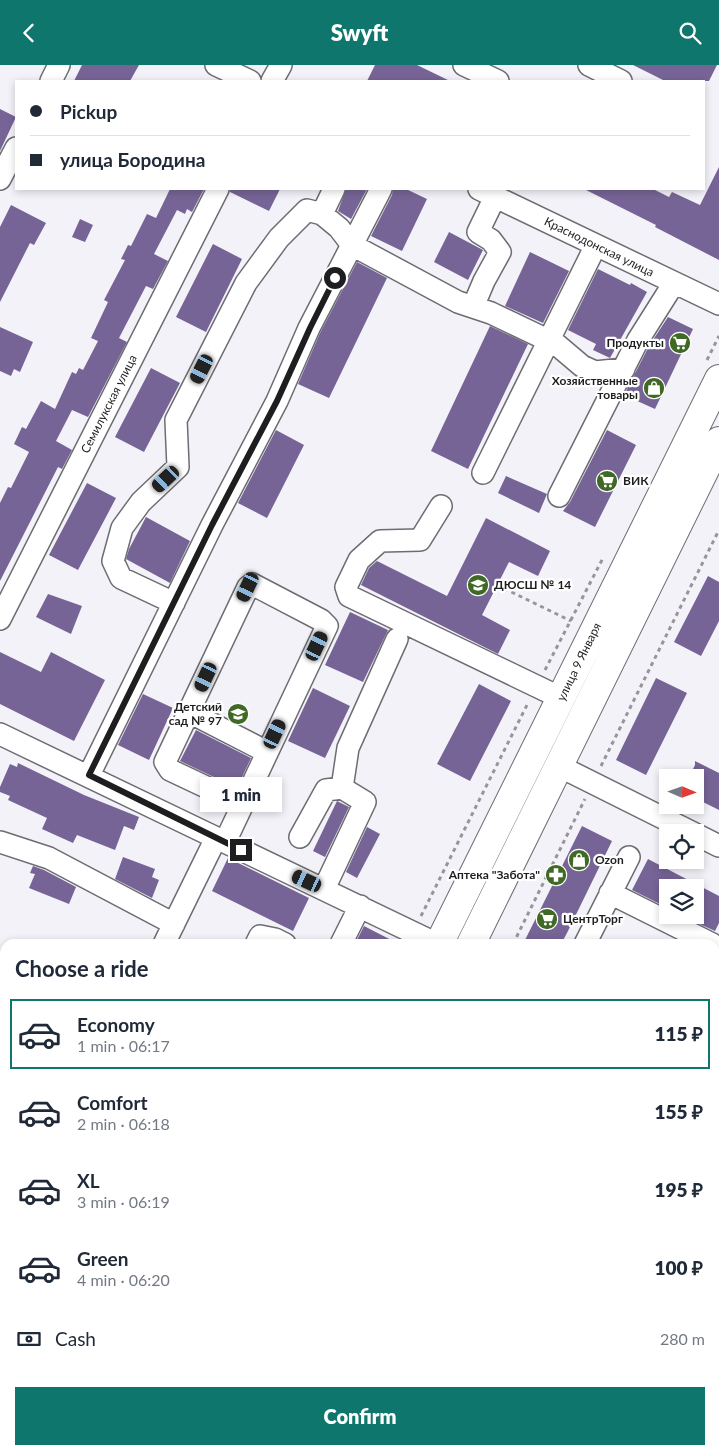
<!DOCTYPE html>
<meta charset="utf-8">
<style>
:root{--surface:#fff;--page:#f6f6f7;--text:#1f2937;--muted:#747a83;--line:#e0e1e3;--accent:#0f766e}
body{margin:0;font-family:Lato,sans-serif;background:var(--page);color:var(--text);height:100vh;display:flex;flex-direction:column;font-size:19px;white-space:nowrap}
*{box-sizing:border-box;margin:0}
p{font-size:16px;color:var(--muted)}
.icon{flex:none;width:28px;height:28px;fill:none;stroke:currentColor;stroke-width:2;stroke-linecap:round;stroke-linejoin:round}
.map{position:relative;flex:1;overflow:hidden}
.drawer{position:absolute;left:0px;top:874px;width:720px;height:516px;display:flex;flex-direction:column;background:var(--surface);border-radius:15px 15px 0 0;box-shadow:0 2px 8px #0003}
.drawer>*{flex:none}
.banner{position:absolute;left:15px;top:15px;width:690px;height:110px;border-radius:0px;box-shadow:0 2px 8px #0003;display:grid;align-content:center;height:110px;padding:0 15px;background:var(--surface)}
.needle{width:32px;rotate:92deg}
.tools{position:absolute;left:659px;top:704px;display:grid;gap:10px}
.tools a{display:grid;place-items:center;width:45px;height:45px;border-radius:0px;background:var(--surface);box-shadow:0 2px 8px #0003;font-size:25px}
.end{position:absolute;width:22px;height:22px;margin:-11px;border:6px solid #1e1d1f;background:#fff;box-shadow:0 0 0 2px #fff}
.from{border-radius:50%}
.bubble{position:absolute;height:35px;border-radius:0px;background:var(--surface);box-shadow:0 2px 8px #0003;font-size:16px;font-weight:800;line-height:35px;text-align:center}
.car{position:absolute;width:15px;height:30px;margin:-15px -8px;border-radius:6px;box-shadow:0 0 4px 1px #0007;background:linear-gradient(#222 24%,#8ab4d8 0 40%,#222 0 76%,#8ab4d8 0 86%,#222 0)}
.banner b{display:flex;align-items:center;gap:18px;height:48px;font-size:19px}
.banner b+b{border-top:1px solid var(--line)}
.banner i{width:12px;height:12px;background:var(--text)}
ul{padding:0;list-style:none}
li{display:flex;align-items:center;gap:15px;height:70px;margin:0 10px 8px;padding:0 5px;border:2px solid transparent;border-radius:0px}
li div{flex:1}
li b{display:block;font-size:19px}
li em{font-style:normal;font-weight:800}
li.selected{border-color:var(--accent)}
li>.icon{width:45px;height:45px;stroke-width:1.5}
h2{padding:0 15px;font-size:22px;line-height:60px}
.pay{display:flex;align-items:center;gap:12px;height:55px;padding:0 15px;font-size:19px}
.pay p{margin-inline-start:auto}
.action{display:flex;gap:10px;margin-top:auto;padding:10px 15px}
.action a{flex:1;height:58px;border-radius:0px;background:var(--accent);color:#fff;font-size:20px;font-weight:800;line-height:58px;text-align:center}
header{display:flex;justify-content:space-between;align-items:center;height:65px;padding:0 15px;background:var(--accent);color:#fff;font-size:22px;font-weight:800}
.map>svg:first-child{display:block}
</style>
<header><svg class="icon" aria-label="back" viewBox="0 0 24 24"><path d="M15 5l-7 7 7 7"/></svg>Swyft<svg class="icon" aria-label="search" viewBox="0 0 24 24"><circle cx="10" cy="10" r="6"/><path d="M15 15l6 6"/></svg></header>
<div class="map">
<svg width="719" height="1389" viewBox="0 0 719 1389">
<rect width="100%" height="100%" fill="#f4f2f9"/>
<path fill="#766496" d="M 82,0 L 139,0 L 130,16 L 74,16 Z
M 375,0 L 417,0 L 450,16 L 367,16 Z
M 633,0 L 717,0 L 709,16 L 665,16 Z
M 0,44 L 16,52 L 0,86 Z
M 719,102 L 719,195 L 655,162 L 656,160 L 584,124 L 653,124 L 669,132 L 672,127 L 700,140 Z
M 170,124 L 204,124 L 192,147 L 187,144 L 185,149 L 177,145 L 154,189 L 168,196 L 153,224 L 146,221 L 119,273 L 127,277 L 88,352 L 72,345 L 56,376 L 72,385 L 62,404 L 58,402 L 0,516 L 0,438 L 8,422 L 11,423 L 29,387 L 14,379 L 22,362 L 26,364 L 41,336 L 55,344 L 72,307 L 76,309 L 79,303 L 83,305 L 98,276 L 91,273 L 108,237 L 104,235 L 125,195 L 121,194 L 128,180 L 131,181 L 147,149 L 156,153 Z
M 230,124 L 280,124 L 269,146 L 230,127 Z
M 346,124 L 367,124 L 351,154 L 338,146 Z
M 393,124 L 406,124 L 427,134 L 402,186 L 371,171 L 392,130 Z
M 11,140 L 46,158 L 34,180 L 30,178 L 0,237 L 0,162 Z
M 80,154 L 93,160 L 85,177 L 72,172 Z
M 449,167 L 483,185 L 468,215 L 434,197 Z
M 213,179 L 242,194 L 206,267 L 176,252 Z
M 530,187 L 569,206 L 543,258 L 505,241 Z
M 357,197 L 387,213 L 329,333 L 298,319 L 320,268 Z
M 598,204 L 630,220 L 631,218 L 647,227 L 610,293 L 593,285 L 596,279 L 568,265 Z
M 668,252 L 693,264 L 655,344 L 624,330 L 649,281 Z
M 490,261 L 528,279 L 468,404 L 431,386 Z
M 0,262 L 33,277 L 20,307 L 14,304 L 11,311 L 0,306 Z
M 151,303 L 180,318 L 144,387 L 115,372 Z
M 276,365 L 304,380 L 267,453 L 238,438 Z
M 607,365 L 636,380 L 595,462 L 563,446 L 570,437 Z
M 506,411 L 547,429 L 539,448 L 498,428 Z
M 87,418 L 116,433 L 78,505 L 49,490 Z
M 146,452 L 190,476 L 170,518 L 126,494 L 129,484 Z
M 486,453 L 550,486 L 538,511 L 509,497 L 482,550 L 510,565 L 498,589 L 361,520 L 369,503 L 377,496 L 447,531 Z
M 708,511 L 719,517 L 719,556 L 701,591 L 674,577 Z
M 48,529 L 82,541 L 71,569 L 36,552 Z
M 350,547 L 388,565 L 363,617 L 325,600 Z
M 0,587 L 41,607 L 51,587 L 105,615 L 74,676 L 0,639 Z
M 656,613 L 687,628 L 646,710 L 616,695 Z
M 479,619 L 511,636 L 470,716 L 437,699 Z
M 313,623 L 350,641 L 325,693 L 288,676 Z
M 143,629 L 173,643 L 149,695 L 118,680 Z
M 196,665 L 251,693 L 237,723 L 180,696 Z
M 695,696 L 719,708 L 719,745 L 695,733 L 695,712 L 689,712 L 695,700 Z
M 18,698 L 84,730 L 139,752 L 134,765 L 124,761 L 115,785 L 77,770 L 73,778 L 42,764 L 47,753 L 8,735 L 10,731 L 0,727 L 0,722 L 10,699 L 17,702 Z
M 337,736 L 349,742 L 325,792 L 313,786 Z
M 582,761 L 612,776 L 567,868 L 561,879 L 523,879 Z
M 367,762 L 380,769 L 357,813 L 346,807 Z
M 123,792 L 155,804 L 152,812 L 159,815 L 152,833 L 115,814 Z
M 228,793 L 309,833 L 293,866 L 212,826 Z
M 648,794 L 719,831 L 719,858 L 715,866 L 695,857 L 695,822 L 668,822 L 668,843 L 632,825 Z
M 33,801 L 44,805 L 76,822 L 69,839 L 29,823 L 35,809 L 30,808 Z
M 364,861 L 399,879 L 355,879 Z"/>
<g fill="none" stroke-linecap="round" stroke-linejoin="round">
<g stroke="#6d6c72" stroke-width="24">
<path id="minor" d="M 216,0 L 250,16
M 464,0 L 498,16
M 589,0 L 621,16
M 51,16 L 59,0
M 272,16 L 281,0
M 0,114 L 16,83
M 479,124 L 719,239
M 322,149 L 339,163 L 352,180 L 458,237 L 491,248 L 556,279 L 582,301 L 595,307 L 624,304
M 473,242 L 484,216 L 500,187 L 491,175 L 478,167 L 495,132
M 483,408 L 596,180
M 559,431 L 638,275 L 674,218
M 441,441 L 420,475 L 380,476 L 359,495 L 346,522 L 349,531 L 561,633
M 174,538 L 121,513 L 113,496 L 122,463 L 141,437 L 178,402 L 176,355 L 246,218 L 279,173 L 307,145 L 322,149 L 334,124
M 0,554 L 218,124
M 189,647 L 267,687
M 0,669 L 437,879
M 559,701 L 693,768
M 89,710 L 212,460 L 277,336 L 309,263 L 381,124
M 342,723 L 348,683 L 397,574
M 695,769 L 719,781
M 300,772 L 326,725 L 342,723 L 365,737 L 324,824
M 0,777 L 49,793 L 174,859
M 225,777 L 327,561 L 321,555 L 252,519 L 248,522 L 165,697 L 170,705 L 242,739
M 610,828 L 712,879
M 164,879 L 216,773
M 256,879 L 260,871 L 275,874 L 285,879
M 341,879 L 360,841
M 585,879 L 629,792
M 0,1061 L 5,1064
M 0,1210 L 5,1201
M 715,1346 L 719,1348
M 307,1385 L 316,1389
M 523,1385 L 532,1389
M 577,1389 L 579,1385"/>
</g>
<g stroke="#6d6c72" stroke-width="30">
<path id="major" d="M 439,879 L 719,314
M 471,879 L 719,376
M 184,1389 L 186,1385
M 217,1389 L 219,1385"/>
</g>
<path stroke="#97959a" stroke-width="3" stroke-dasharray="4 4" stroke-linecap="butt" d="M 707,295 L 719,271
M 497,520 L 571,556
M 545,605 L 603,493
M 601,701 L 719,465
M 421,851 L 528,638
M 513,879 L 585,734
M 154,1389 L 156,1385
M 256,1389 L 258,1385"/>
<use href="#minor" stroke="#fff" stroke-width="21"/>
<use href="#major" stroke="#fff" stroke-width="28"/>
</g>
<g fill="none" stroke-linecap="round" stroke-linejoin="round">
<path stroke="#1e1d1f" stroke-width="6" d="M 241,785 L 89,710 L 212,460 L 277,336 L 310,263 L 335,213"/>
</g>
<defs>
<g id="supermarket-disc" transform="scale(1.125)"><circle r="9.5" fill="#406925" stroke="#fff"/><path d="M-6-5.5h2.5l.6 2H6L4.5 2H-2.5L-4.4-4H-6ZM-1.5 3.2a1.3 1.3 0 1 0 .1 0ZM3 3.2a1.3 1.3 0 1 0 .1 0Z" fill="#fff"/></g>
<g id="shop-disc" transform="scale(1.125)"><circle r="9.5" fill="#406925" stroke="#fff"/><path d="M-5-2.5h2.3a2.7 3.5 0 0 1 5.4 0H5L5.5 6h-11ZM-1.5-2.5h3a1.5 2.3 0 0 0-3 0Z" fill="#fff"/></g>
<g id="school-disc" transform="scale(1.125)"><circle r="9.5" fill="#406925" stroke="#fff"/><path d="M0-5L7-2L0 1L-7-2ZM-4 1L0 2.5L4 1V4Q0 6-4 4Z" fill="#fff"/></g>
<g id="pharmacy-disc" transform="scale(1.125)"><circle r="9.5" fill="#406925" stroke="#fff"/><path d="M-2-6h4v4h4v4h-4v4h-4v-4h-4v-4h4Z" fill="#fff"/></g>
</defs>
<g fill-rule="evenodd">
<use href="#supermarket-disc" x="680" y="278"/>
<use href="#shop-disc" x="654" y="323"/>
<use href="#supermarket-disc" x="607" y="416"/>
<use href="#school-disc" x="478" y="520"/>
<use href="#school-disc" x="238" y="649"/>
<use href="#shop-disc" x="579" y="795"/>
<use href="#pharmacy-disc" x="556" y="810"/>
<use href="#supermarket-disc" x="547" y="854"/>
</g>
<g text-anchor="middle" stroke-width="4.5" stroke-linejoin="round" paint-order="stroke">
<g font-size="12" fill="#1e1d1f" stroke="#fff">
<text transform="translate(599 182) rotate(26)" y="4">Краснодонская улица</text>
<text transform="translate(109 339) rotate(-63)" y="4">Семилукская улица</text>
<text transform="translate(579 597) rotate(-64)" y="4">улица 9 Января</text>
</g>
<g font-size="12" font-weight="bold" fill="#1e1d1f" stroke="#fff" text-anchor="end">
<text x="664" y="282">Продукты</text>
<text x="638" y="320">Хозяйственные<tspan x="638" dy="14">товары</tspan></text>
<text x="623" y="420" text-anchor="start">ВИК</text>
<text x="494" y="524" text-anchor="start">ДЮСШ № 14</text>
<text x="222" y="646">Детский<tspan x="222" dy="14">сад № 97</tspan></text>
<text x="595" y="799" text-anchor="start">Ozon</text>
<text x="540" y="814">Аптека "Забота"</text>
<text x="563" y="858" text-anchor="start">ЦентрТорг</text>
</g>
</g>
</svg>
<div class="tools">
<a><svg class="needle" viewBox="-14 -14 28 28"><path d="M0-13l5 13h-10z" fill="#e53935"/><path d="M0 13l5-13h-10z" fill="#747a83"/></svg></a>
<a><svg class="icon" aria-label="locate" viewBox="0 0 24 24"><circle cx="12" cy="12" r="6"/><path d="M12 2v4M12 18v4M2 12h4M18 12h4"/></svg></a>
<a><svg class="icon" aria-label="layers" viewBox="0 0 24 24"><path d="M12 4l9 5-9 5-9-5zM3 14l9 5 9-5"/></svg></a>
</div>
<i class="end from" style="left:335px;top:213px"></i>
<i class="end" style="left:241px;top:785px"></i>
<div class="bubble" style="left:200px;top:712px;width:82px">1 min</div>
<i class="car" style="left:202px;top:304px;rotate:207deg"></i>
<i class="car" style="left:166px;top:414px;rotate:227deg"></i>
<i class="car" style="left:248px;top:522px;rotate:205deg"></i>
<i class="car" style="left:317px;top:581px;rotate:25deg"></i>
<i class="car" style="left:206px;top:612px;rotate:205deg"></i>
<i class="car" style="left:275px;top:669px;rotate:25deg"></i>
<i class="car" style="left:307px;top:816px;rotate:295deg"></i>
<div class="banner">
<b><i class="from"></i>Pickup</b>
<b><i></i>улица Бородина</b>
</div>
<section class="drawer">
<h2>Choose a ride</h2>
<ul>
<li class="selected"><svg class="icon" aria-label="car" viewBox="0 0 24 24"><path d="M5 17H2v-5l4-1 3-4h7l3 4 3 1v5h-3M9 17h6M6 11h13"/><circle cx="7" cy="17" r="2"/><circle cx="17" cy="17" r="2"/></svg><div><b>Economy</b><p>1 min · 06:17</p></div><em>115 ₽</em></li>
<li><svg class="icon" aria-label="car" viewBox="0 0 24 24"><path d="M5 17H2v-5l4-1 3-4h7l3 4 3 1v5h-3M9 17h6M6 11h13"/><circle cx="7" cy="17" r="2"/><circle cx="17" cy="17" r="2"/></svg><div><b>Comfort</b><p>2 min · 06:18</p></div><em>155 ₽</em></li>
<li><svg class="icon" aria-label="car" viewBox="0 0 24 24"><path d="M5 17H2v-5l4-1 3-4h7l3 4 3 1v5h-3M9 17h6M6 11h13"/><circle cx="7" cy="17" r="2"/><circle cx="17" cy="17" r="2"/></svg><div><b>XL</b><p>3 min · 06:19</p></div><em>195 ₽</em></li>
<li><svg class="icon" aria-label="car" viewBox="0 0 24 24"><path d="M5 17H2v-5l4-1 3-4h7l3 4 3 1v5h-3M9 17h6M6 11h13"/><circle cx="7" cy="17" r="2"/><circle cx="17" cy="17" r="2"/></svg><div><b>Green</b><p>4 min · 06:20</p></div><em>100 ₽</em></li>
</ul>
<div class="pay"><svg class="icon" aria-label="cash" viewBox="0 0 24 24"><path d="M3 7h18v10H3z"/><circle cx="12" cy="12" r="2"/></svg>Cash<p>280 m</p></div>
<div class="action"><a>Confirm</a></div>
</section>
</div>
